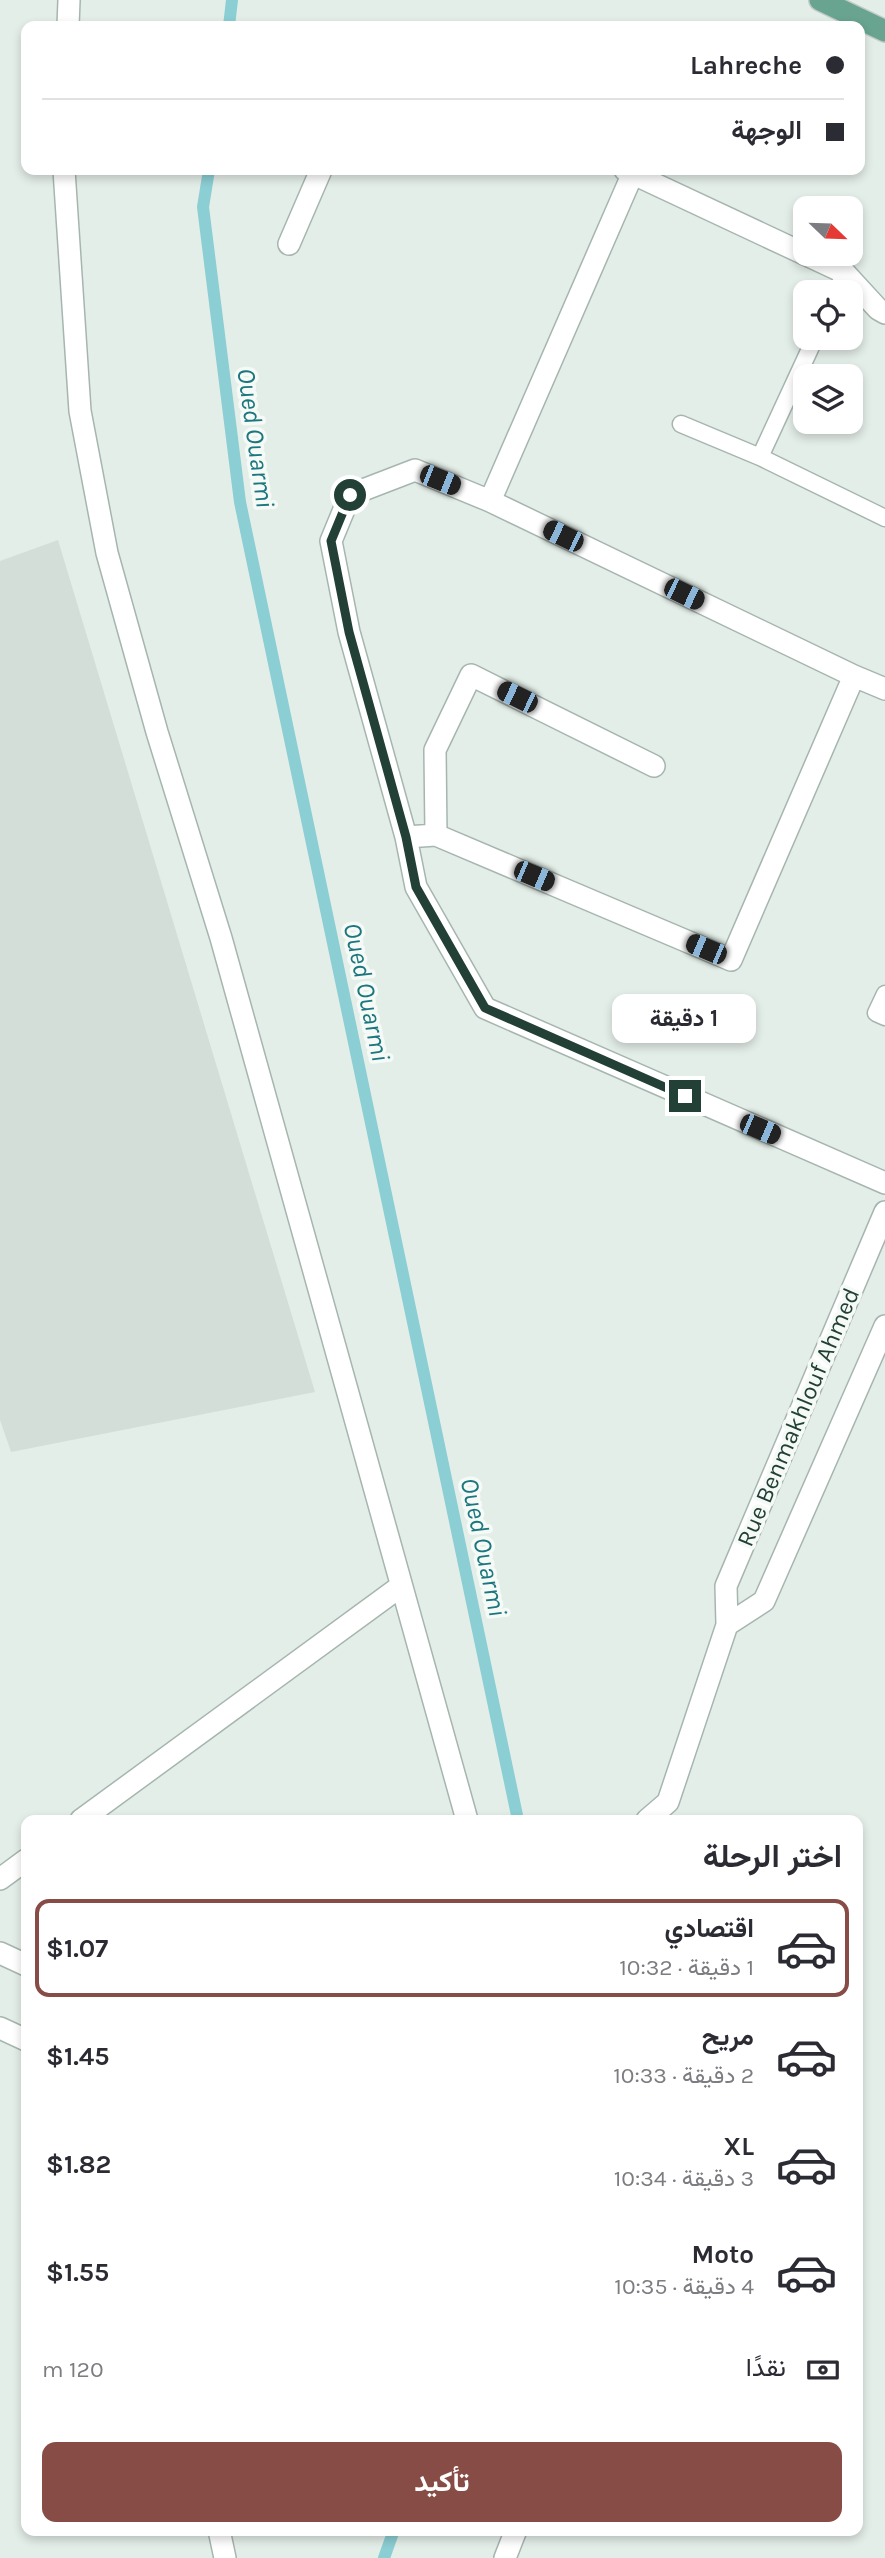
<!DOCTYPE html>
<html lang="ar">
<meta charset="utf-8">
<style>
:root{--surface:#fff;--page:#f2f2f3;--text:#2b2b33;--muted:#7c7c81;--line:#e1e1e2;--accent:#864c45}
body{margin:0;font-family:Karla,Vazirmatn,sans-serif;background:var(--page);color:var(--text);direction:rtl;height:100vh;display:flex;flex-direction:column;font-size:26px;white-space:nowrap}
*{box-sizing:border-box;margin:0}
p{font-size:23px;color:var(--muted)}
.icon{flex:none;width:38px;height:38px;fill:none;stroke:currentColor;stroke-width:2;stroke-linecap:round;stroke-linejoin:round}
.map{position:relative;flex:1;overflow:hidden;direction:ltr}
.sheet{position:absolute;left:21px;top:1815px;width:842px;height:721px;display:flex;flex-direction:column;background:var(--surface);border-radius:14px;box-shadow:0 4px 10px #0003;direction:rtl}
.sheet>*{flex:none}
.hud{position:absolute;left:21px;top:21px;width:844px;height:154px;border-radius:14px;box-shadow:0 4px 10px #0003;direction:rtl;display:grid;align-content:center;height:154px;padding:0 21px;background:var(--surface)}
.needle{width:46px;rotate:113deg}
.controls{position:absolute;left:793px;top:196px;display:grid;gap:14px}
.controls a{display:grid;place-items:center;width:70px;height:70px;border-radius:14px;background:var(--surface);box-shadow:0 4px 10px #0003;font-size:35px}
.end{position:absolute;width:32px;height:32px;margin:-16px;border:9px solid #234036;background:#fff;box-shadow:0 0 0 4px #fff}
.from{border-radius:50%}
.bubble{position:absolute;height:49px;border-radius:14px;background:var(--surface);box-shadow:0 4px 10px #0003;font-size:23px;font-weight:700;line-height:49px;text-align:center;direction:rtl}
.car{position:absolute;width:21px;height:42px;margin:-21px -10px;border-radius:9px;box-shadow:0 0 5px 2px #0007;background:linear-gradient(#222 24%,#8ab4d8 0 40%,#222 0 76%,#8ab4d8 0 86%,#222 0)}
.hud b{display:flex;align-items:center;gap:24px;height:66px;font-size:26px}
.hud b+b{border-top:2px solid var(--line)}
.hud i{width:18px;height:18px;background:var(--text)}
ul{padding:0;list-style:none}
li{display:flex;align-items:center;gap:21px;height:98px;margin:0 14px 10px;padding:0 7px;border:4px solid transparent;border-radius:14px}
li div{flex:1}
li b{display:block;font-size:26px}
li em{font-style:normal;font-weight:700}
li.selected{border-color:var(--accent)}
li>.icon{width:63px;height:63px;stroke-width:1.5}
h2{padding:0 21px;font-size:32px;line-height:84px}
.pay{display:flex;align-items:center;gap:18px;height:77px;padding:0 21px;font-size:26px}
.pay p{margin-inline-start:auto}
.button{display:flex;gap:14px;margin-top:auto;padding:14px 21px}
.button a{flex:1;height:80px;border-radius:14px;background:var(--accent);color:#fff;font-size:28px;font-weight:700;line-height:80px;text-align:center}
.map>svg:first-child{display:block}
</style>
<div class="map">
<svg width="885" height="2558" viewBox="0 0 885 2558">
<rect width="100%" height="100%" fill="#e4eee8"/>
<path fill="#d2ded7" d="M 58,540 L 315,1392 L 11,1452 L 0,1420 L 0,561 Z"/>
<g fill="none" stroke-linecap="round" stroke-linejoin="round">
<path stroke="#8bced3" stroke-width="12" d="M 229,26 L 232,0
M 209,170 L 203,207 L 240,502 L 518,1820
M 384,2558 L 394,2530"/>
<g stroke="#a6b6af" stroke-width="19">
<path id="service" d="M 836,292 L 845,273
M 681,424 L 760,457 L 885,518
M 760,457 L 815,338
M 885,994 L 876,1013 L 885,1017"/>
</g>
<g stroke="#a6b6af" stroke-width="24">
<path id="minor" d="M 68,26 L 69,0
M 64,170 L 80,411 L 107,553 L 157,732 L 221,938 L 467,1820
M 625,170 L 845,273 L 878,309 L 885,313
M 633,173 L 490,501 L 854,676
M 289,244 L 321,170
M 885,689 L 854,676 L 731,960 L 436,835 L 406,837 L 416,887 L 485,1008 L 885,1183
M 436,835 L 435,750 L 471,675 L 654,766
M 406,837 L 349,632 L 331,541 L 350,495 L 415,470 L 490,501
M 81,1820 L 401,1586
M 0,1879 L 26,1860
M 219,2530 L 225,2558
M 505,2558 L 516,2530"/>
</g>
<g stroke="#a6b6af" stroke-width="24">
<path id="tertiary" d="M 727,1625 L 726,1586 L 885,1212
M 647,1820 L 668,1802 L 727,1625 L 764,1601 L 885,1326
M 0,1953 L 26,1965
M 0,2028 L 26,2040"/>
</g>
<g stroke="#c1cac7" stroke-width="24">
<path id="primary" d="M 820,0 L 885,31"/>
</g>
<use href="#service" stroke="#fff" stroke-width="16"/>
<use href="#minor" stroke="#fff" stroke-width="21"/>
<use href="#tertiary" stroke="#fff" stroke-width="21"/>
<use href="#primary" stroke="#68a48f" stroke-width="21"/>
</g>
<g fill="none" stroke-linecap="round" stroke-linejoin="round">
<path stroke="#234036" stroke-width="9" d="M 350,495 L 331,541 L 349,632 L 406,837 L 416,887 L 485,1008 L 685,1096"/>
</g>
<g text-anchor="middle" stroke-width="7" stroke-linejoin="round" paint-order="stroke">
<g font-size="24" fill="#234036" stroke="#f5faf7">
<text transform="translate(798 1417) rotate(-67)" y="8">Rue Benmakhlouf Ahmed</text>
</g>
<g font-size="26" font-style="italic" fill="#1b767e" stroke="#f5faf7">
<text transform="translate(256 438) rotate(82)" y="9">Oued Ouarmi</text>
<text transform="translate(367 992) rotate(78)" y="9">Oued Ouarmi</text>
<text transform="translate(484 1547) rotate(78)" y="9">Oued Ouarmi</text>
</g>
</g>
</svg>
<div class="controls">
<a><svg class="needle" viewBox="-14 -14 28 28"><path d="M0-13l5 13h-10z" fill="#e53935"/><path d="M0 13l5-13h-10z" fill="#7c7c81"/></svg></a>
<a><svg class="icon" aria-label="locate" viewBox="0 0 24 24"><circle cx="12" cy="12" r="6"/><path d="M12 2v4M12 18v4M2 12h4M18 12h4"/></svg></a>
<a><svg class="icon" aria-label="layers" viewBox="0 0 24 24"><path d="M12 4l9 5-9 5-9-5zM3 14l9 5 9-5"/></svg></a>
</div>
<i class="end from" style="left:350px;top:495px"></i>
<i class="end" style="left:685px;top:1096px"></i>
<div class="bubble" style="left:612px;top:994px;width:144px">1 دقيقة</div>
<i class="car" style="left:440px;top:480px;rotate:112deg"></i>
<i class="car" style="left:563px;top:536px;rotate:296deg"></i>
<i class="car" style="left:684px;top:594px;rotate:116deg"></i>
<i class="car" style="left:517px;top:697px;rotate:296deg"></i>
<i class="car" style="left:534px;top:876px;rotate:113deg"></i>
<i class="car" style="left:706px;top:949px;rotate:293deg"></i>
<i class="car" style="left:760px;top:1129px;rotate:113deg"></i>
<div class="hud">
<b><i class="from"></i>Lahreche</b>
<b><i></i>الوجهة</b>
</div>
<section class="sheet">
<h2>اختر الرحلة</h2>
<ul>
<li class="selected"><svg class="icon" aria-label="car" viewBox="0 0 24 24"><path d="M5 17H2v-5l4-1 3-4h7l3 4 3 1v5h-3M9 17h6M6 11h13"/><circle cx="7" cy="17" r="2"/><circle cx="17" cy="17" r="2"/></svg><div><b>اقتصادي</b><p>1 دقيقة · 10:32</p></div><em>$1.07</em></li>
<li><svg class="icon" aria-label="car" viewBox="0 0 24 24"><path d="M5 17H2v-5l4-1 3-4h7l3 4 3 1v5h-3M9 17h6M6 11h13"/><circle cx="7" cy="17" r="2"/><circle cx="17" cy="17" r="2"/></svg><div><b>مريح</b><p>2 دقيقة · 10:33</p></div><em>$1.45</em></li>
<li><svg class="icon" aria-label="car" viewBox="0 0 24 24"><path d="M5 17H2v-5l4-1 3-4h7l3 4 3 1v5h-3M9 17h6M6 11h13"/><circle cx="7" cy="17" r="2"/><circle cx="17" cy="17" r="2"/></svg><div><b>XL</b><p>3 دقيقة · 10:34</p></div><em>$1.82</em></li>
<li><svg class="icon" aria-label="car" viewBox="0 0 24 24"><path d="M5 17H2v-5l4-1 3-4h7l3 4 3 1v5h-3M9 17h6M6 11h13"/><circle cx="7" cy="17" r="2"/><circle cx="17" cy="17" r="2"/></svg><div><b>Moto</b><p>4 دقيقة · 10:35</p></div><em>$1.55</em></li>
</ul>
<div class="pay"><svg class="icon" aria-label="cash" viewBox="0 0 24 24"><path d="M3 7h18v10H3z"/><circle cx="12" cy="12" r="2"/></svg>نقدًا<p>120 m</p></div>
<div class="button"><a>تأكيد</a></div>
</section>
</div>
